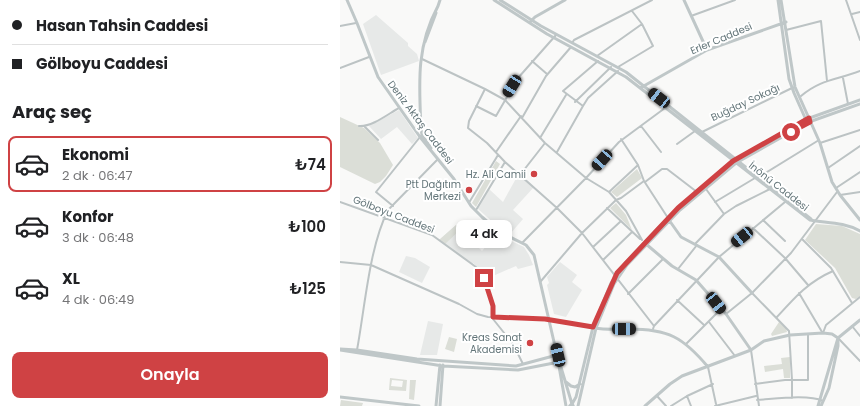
<!DOCTYPE html>
<html lang="tr">
<meta charset="utf-8">
<style>
:root{--surface:#fff;--page:#f2f2f2;--text:#202124;--muted:#757577;--line:#e0e0e0;--accent:#cf4244}
body{margin:0;font-family:Poppins,sans-serif;background:var(--page);color:var(--text);height:100vh;display:flex;flex-direction:column;font-size:15px;white-space:nowrap}
*{box-sizing:border-box;margin:0}
p{font-size:13px;color:var(--muted)}
.icon{flex:none;width:22px;height:22px;fill:none;stroke:currentColor;stroke-width:2;stroke-linecap:round;stroke-linejoin:round}
.map{position:relative;flex:1;overflow:hidden}
.details{display:flex;flex-direction:column;background:var(--surface);width:340px}
.details>*{flex:none}
.banner{display:grid;align-content:center;height:88px;padding:0 12px;background:var(--surface)}
.end{position:absolute;width:18px;height:18px;margin:-9px;border:5px solid #cf4244;background:#fff;box-shadow:0 0 0 2px #fff}
.from{border-radius:50%}
.bubble{position:absolute;height:28px;border-radius:8px;background:var(--surface);box-shadow:0 2px 6px #0003;font-size:13px;font-weight:600;line-height:28px;text-align:center}
.car{position:absolute;width:12px;height:24px;margin:-12px -6px;border-radius:5px;box-shadow:0 0 3px 1px #0007;background:linear-gradient(#222 24%,#8ab4d8 0 40%,#222 0 76%,#8ab4d8 0 86%,#222 0)}
.banner b{display:flex;align-items:center;gap:14px;height:38px;font-size:15px}
.banner b+b{border-top:1px solid var(--line)}
.banner i{width:10px;height:10px;background:var(--text)}
ul{padding:0;list-style:none}
li{display:flex;align-items:center;gap:12px;height:56px;margin:0 8px 6px;padding:0 4px;border:2px solid transparent;border-radius:8px}
li div{flex:1}
li b{display:block;font-size:15px}
li em{font-style:normal;font-weight:600}
li.on{border-color:var(--accent)}
li>.icon{width:36px;height:36px;stroke-width:1.5}
h2{padding:0 12px;font-size:18px;line-height:48px}
.cta{display:flex;gap:8px;margin-top:auto;padding:8px 12px}
.cta a{flex:1;height:46px;border-radius:8px;background:var(--accent);color:#fff;font-size:16px;font-weight:600;line-height:46px;text-align:center}
main{display:flex;flex:1;min-height:0}
.map>svg:first-child{display:block}
</style>
<main>
<section class="details">
<div class="banner">
<b><i class="from"></i>Hasan Tahsin Caddesi</b>
<b><i></i>Gölboyu Caddesi</b>
</div>
<h2>Araç seç</h2>
<ul>
<li class="on"><svg class="icon" aria-label="car" viewBox="0 0 24 24"><path d="M5 17H2v-5l4-1 3-4h7l3 4 3 1v5h-3M9 17h6M6 11h13"/><circle cx="7" cy="17" r="2"/><circle cx="17" cy="17" r="2"/></svg><div><b>Ekonomi</b><p>2 dk · 06:47</p></div><em>₺74</em></li>
<li><svg class="icon" aria-label="car" viewBox="0 0 24 24"><path d="M5 17H2v-5l4-1 3-4h7l3 4 3 1v5h-3M9 17h6M6 11h13"/><circle cx="7" cy="17" r="2"/><circle cx="17" cy="17" r="2"/></svg><div><b>Konfor</b><p>3 dk · 06:48</p></div><em>₺100</em></li>
<li><svg class="icon" aria-label="car" viewBox="0 0 24 24"><path d="M5 17H2v-5l4-1 3-4h7l3 4 3 1v5h-3M9 17h6M6 11h13"/><circle cx="7" cy="17" r="2"/><circle cx="17" cy="17" r="2"/></svg><div><b>XL</b><p>4 dk · 06:49</p></div><em>₺125</em></li>
</ul>
<div class="cta"><a>Onayla</a></div>
</section>
<div class="map">
<svg width="520" height="406" viewBox="0 0 520 406">
<rect width="100%" height="100%" fill="#f9f9f8"/>
<path fill="#e7e9e8" d="M 36,15 L 68,43 L 68,46 L 77,54 L 79,61 L 41,75 L 23,24 Z
M 59,110 L 78,138 L 72,144 L 57,127 L 41,139 L 29,126 Z
M 179,173 L 194,187 L 173,210 L 183,219 L 171,233 L 157,226 L 137,208 L 149,189 L 163,202 Z
M 116,225 L 142,251 L 156,234 L 184,247 L 189,255 L 193,265 L 178,269 L 176,266 L 146,279 L 143,272 L 133,263 L 132,264 L 99,240 Z
M 66,256 L 75,258 L 90,267 L 82,283 L 59,272 Z
M 220,262 L 237,275 L 232,282 L 242,290 L 226,317 L 214,314 L 207,285 L 209,283 L 207,277 Z
M 88,321 L 103,324 L 97,355 L 80,355 Z"/>
<path fill="#dbded7" fill-rule="evenodd" d="M 0,117 L 24,128 L 40,143 L 53,165 L 46,176 L 40,182 L 35,184 L 0,167 Z
M 156,161 L 160,164 L 136,207 L 132,203 Z
M 297,169 L 302,178 L 277,197 L 271,192 Z
M 276,203 L 286,215 L 292,230 L 270,208 Z
M 476,224 L 502,226 L 520,234 L 520,296 L 516,299 L 512,298 L 495,268 L 465,240 Z
M 116,225 L 120,230 L 105,244 L 99,240 Z
M 439,322 L 446,328 L 447,332 L 432,336 L 431,334 Z
M 109,337 L 117,339 L 114,352 L 105,349 Z
M 450,357 L 450,378 L 444,378 L 443,369 L 425,372 L 424,366 L 442,364 L 441,358 Z
M 50,378 L 67,380 L 66,391 L 49,390 ZM 52,380 L 63,381 L 62,387 L 51,386 Z
M 70,380 L 76,380 L 74,400 L 69,399 Z
M 1,400 L 23,403 L 22,406 L 0,406 Z"/>
<g fill="none" stroke-linecap="round" stroke-linejoin="round">
<path stroke="#bcc3c4" stroke-width="2" d="M 506,0 L 520,40
M 512,14 L 520,12
M 351,16 L 395,0
M 0,26 L 16,23
M 446,30 L 481,21 L 487,81
M 232,43 L 234,40 L 312,0
M 257,56 L 302,24
M 82,59 L 145,89 L 165,100 L 205,143 L 246,178 L 269,192 L 286,211 L 302,240
M 192,61 L 207,74
M 278,67 L 313,46 L 302,24 L 292,11
M 0,68 L 29,57
M 503,78 L 508,104
M 145,89 L 129,121 L 128,128 L 147,143 L 165,162 L 217,208 L 242,233 L 314,326 L 313,329
M 461,96 C 481,79 497,80 520,71
M 235,102 L 271,67
M 136,106 L 156,116 L 178,78 L 216,35
M 243,106 L 248,98 L 278,71
M 182,118 L 206,76 L 231,47
M 19,126 C 32,127 48,114 59,108
M 301,126 L 321,152
M 25,127 L 38,140
M 362,132 L 452,88
M 200,138 L 226,95
M 281,139 L 298,165 L 304,181 L 328,218
M 480,143 L 520,130
M 337,144 L 355,131
M 156,152 L 181,116
M 217,152 L 243,106 L 223,91 L 258,61
M 488,168 L 520,146
M 180,175 L 205,143
M 419,177 L 479,140
M 305,182 L 322,169 L 327,169 L 357,192
M 496,188 L 520,172
M 366,189 L 384,214
M 269,192 L 298,165
M 500,195 L 520,192
M 130,201 L 158,155
M 0,202 L 92,235 L 136,267 L 144,278 L 153,306 L 153,319 L 173,344 L 183,364
M 375,202 L 415,178
M 53,206 L 36,192 L 80,137
M 267,208 L 300,239
M 136,210 L 165,162
M 423,220 L 445,241
M 413,228 L 445,258 L 468,285
M 462,239 L 491,268 L 512,303
M 183,242 L 246,178 L 279,142 L 325,108
M 355,244 L 384,214 L 396,206 L 430,189
M 253,247 L 281,221
M 263,260 L 292,232
M 0,262 L 31,265 L 119,304 L 137,314 L 148,317 L 205,319 L 253,327
M 338,269 L 357,245
M 201,281 L 242,233 L 276,200 L 281,198 L 304,181
M 412,293 L 449,331 L 452,380 L 452,398
M 459,293 L 482,332
M 288,294 L 323,259
M 337,300 L 364,325
M 386,314 L 412,293 L 451,253 L 497,192
M 437,317 C 455,297 468,282 493,271
M 369,322 L 395,356
M 314,326 L 379,257 L 445,202
M 512,326 L 520,336
M 483,333 L 486,325 L 520,297
M 498,338 L 520,361
M 346,344 L 381,309
M 17,350 C 25,307 29,248 48,210 L 98,159
M 411,350 L 419,406
M 368,367 L 376,404
M 415,384 L 445,380 L 468,380 L 468,334
M 317,396 L 326,406
M 347,396 L 373,384
M 417,400 C 434,399 468,394 483,401
M 331,406 L 347,396 L 351,406
M 375,406 L 416,396"/>
<path stroke="#bfc7c8" stroke-width="3" d="M 7,0 L 17,23 L 38,77 L 80,137 L 114,179 L 131,206 L 142,217 L 158,231 L 186,245 L 194,255 L 217,355 L 226,406
M 154,0 L 207,34 L 286,77 L 470,220 C 487,223 504,222 520,231
M 160,0 L 201,26 L 286,72 L 471,219
M 344,0 L 367,50
M 438,0 L 449,79 L 454,93 L 466,120
M 441,0 L 455,87 L 480,143 L 492,182 L 500,195 L 520,220
M 98,6 L 100,0
M 191,21 L 195,17 L 225,0
M 85,42 L 96,13
M 302,87 L 367,50 L 446,22
M 91,148 L 82,135 L 81,128 C 79,83 76,47 98,6
M 329,220 L 341,237 L 379,257 L 412,293
M 306,244 L 332,266 L 356,280 L 386,314 L 411,350
M 255,328 C 266,330 278,329 289,329 C 328,329 343,337 368,367
M 0,349 L 17,350 L 77,359 L 176,366 L 217,355
M 0,350 L 103,366 L 178,370 L 219,362
M 220,364 L 232,404
M 226,382 L 231,386 L 235,387 L 240,384
M 0,397 L 79,406
M 232,404 L 236,397 L 253,327 L 271,283 L 285,263 L 319,227 L 396,159 L 464,120 L 520,100
M 96,406 L 100,365
M 100,406 L 103,365
M 238,406 L 256,328 L 274,284 L 287,265 L 340,210 L 396,163 L 469,122 L 520,104
M 305,406 L 330,384 L 342,376 L 411,350 L 424,341 L 450,335 L 483,333 L 492,334 L 498,338
M 478,406 L 498,338 L 520,320
M 481,406 L 489,388 L 498,346 L 498,340"/>
<path stroke="#bfc7c8" stroke-width="3.5" d="M 230,406 L 232,404 L 233,406"/>
</g>
<g fill="none" stroke-linecap="round" stroke-linejoin="round">
<path stroke="#cf4244" stroke-width="5" d="M 144,278 L 153,306 L 153,317 L 205,319 L 253,327 L 277,273 L 338,208 L 393,161 L 469,118 L 470,122 L 451,132"/>
</g>
<g fill="#cf4244" stroke="#fff" stroke-width="1.5">
<circle cx="194" cy="174" r="4"/>
<circle cx="129" cy="190" r="4"/>
<circle cx="190" cy="343" r="4"/>
</g>
<g text-anchor="middle" stroke-width="4" stroke-linejoin="round" paint-order="stroke">
<g font-size="10" fill="#637579" stroke="#fff">
<text transform="translate(381 38) rotate(-23)" y="4">Erler Caddesi</text>
<text transform="translate(405 102) rotate(-25)" y="4">Buğday Sokağı</text>
<text transform="translate(81 122) rotate(53)" y="4">Deniz Aktaş Caddesi</text>
<text transform="translate(439 186) rotate(38)" y="4">İnönü Caddesi</text>
<text transform="translate(54 214) rotate(21)" y="4">Gölboyu Caddesi</text>
</g>
<g font-size="10" fill="#637579" stroke="#fff" text-anchor="end">
<text x="186" y="178">Hz. Ali Camii</text>
<text x="121" y="188">Ptt Dağıtım<tspan x="121" dy="12">Merkezi</tspan></text>
<text x="182" y="341">Kreas Sanat<tspan x="182" dy="12">Akademisi</tspan></text>
</g>
</g>
</svg>
<i class="end from" style="left:451px;top:132px"></i>
<i class="end" style="left:144px;top:278px"></i>
<div class="bubble" style="left:116px;top:220px;width:56px">4 dk</div>
<i class="car" style="left:172px;top:86px;rotate:212deg"></i>
<i class="car" style="left:319px;top:98px;rotate:308deg"></i>
<i class="car" style="left:262px;top:160px;rotate:222deg"></i>
<i class="car" style="left:402px;top:237px;rotate:231deg"></i>
<i class="car" style="left:376px;top:303px;rotate:142deg"></i>
<i class="car" style="left:284px;top:329px;rotate:90deg"></i>
<i class="car" style="left:218px;top:355px;rotate:347deg"></i>
</div>
</main>
